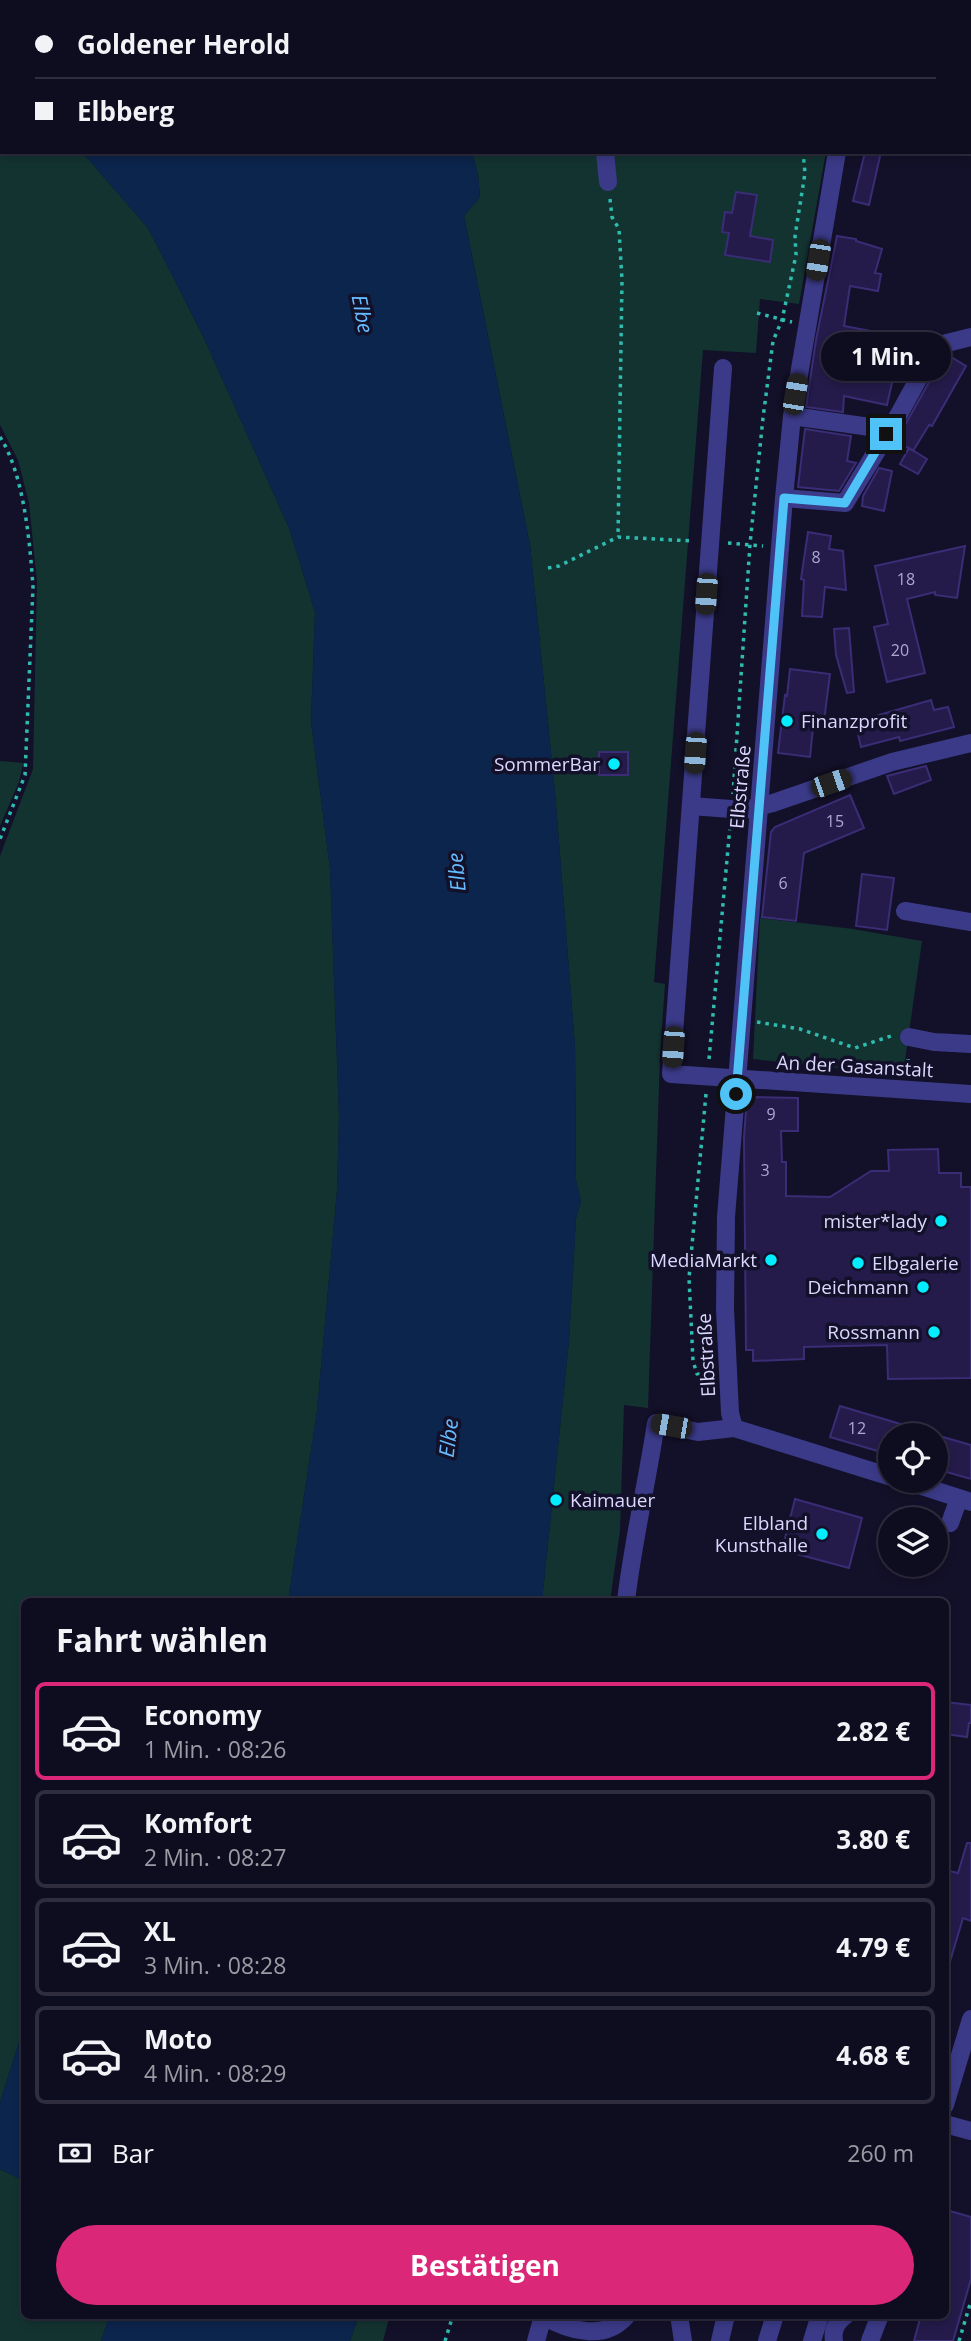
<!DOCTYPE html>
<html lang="de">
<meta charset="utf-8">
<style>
:root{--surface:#0e0c1f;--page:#1c1a2c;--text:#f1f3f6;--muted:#9b9ba4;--line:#2e2c3d;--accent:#db2777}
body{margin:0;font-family:"Open Sans",sans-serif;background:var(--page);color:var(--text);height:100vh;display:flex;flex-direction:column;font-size:26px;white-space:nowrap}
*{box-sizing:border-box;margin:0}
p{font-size:23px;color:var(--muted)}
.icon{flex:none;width:38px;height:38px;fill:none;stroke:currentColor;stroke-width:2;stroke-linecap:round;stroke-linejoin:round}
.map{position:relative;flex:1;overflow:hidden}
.drawer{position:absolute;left:21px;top:1598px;width:928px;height:721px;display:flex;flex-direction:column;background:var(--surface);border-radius:10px;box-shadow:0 4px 10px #0003,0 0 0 2px var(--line)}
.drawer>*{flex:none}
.top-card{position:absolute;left:0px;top:0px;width:971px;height:154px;box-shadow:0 4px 10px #0003,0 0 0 2px var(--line);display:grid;align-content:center;height:154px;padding:0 35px;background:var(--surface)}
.controls{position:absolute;left:878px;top:1423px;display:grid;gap:14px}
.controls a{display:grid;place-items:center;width:70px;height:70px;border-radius:50%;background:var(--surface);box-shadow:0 4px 10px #0003,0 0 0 2px var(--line);font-size:35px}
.end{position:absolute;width:32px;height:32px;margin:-16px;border:9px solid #4fc3f7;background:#111;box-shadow:0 0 0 4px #111}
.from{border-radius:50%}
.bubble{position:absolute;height:49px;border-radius:24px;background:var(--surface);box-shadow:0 4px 10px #0003,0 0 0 2px var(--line);font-size:23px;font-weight:700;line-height:49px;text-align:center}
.car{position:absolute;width:21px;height:42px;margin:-21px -10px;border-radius:9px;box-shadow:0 0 5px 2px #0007;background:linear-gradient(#222 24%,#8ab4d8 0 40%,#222 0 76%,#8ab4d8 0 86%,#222 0)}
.top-card b{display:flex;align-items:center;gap:24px;height:66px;font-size:26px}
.top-card b+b{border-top:2px solid var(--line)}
.top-card i{width:18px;height:18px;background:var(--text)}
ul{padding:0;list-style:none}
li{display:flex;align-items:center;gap:21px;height:98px;margin:0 14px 10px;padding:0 21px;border:4px solid var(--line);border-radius:10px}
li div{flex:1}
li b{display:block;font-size:26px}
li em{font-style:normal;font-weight:700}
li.current{border-color:var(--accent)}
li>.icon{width:63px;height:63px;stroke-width:1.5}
h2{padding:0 35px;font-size:32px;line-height:84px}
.pay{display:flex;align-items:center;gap:18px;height:77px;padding:0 35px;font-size:26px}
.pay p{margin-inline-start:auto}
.cta{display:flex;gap:14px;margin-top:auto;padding:14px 35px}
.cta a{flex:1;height:80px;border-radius:42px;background:var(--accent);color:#fff;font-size:28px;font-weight:700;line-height:80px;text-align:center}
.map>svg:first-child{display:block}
</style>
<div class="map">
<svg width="971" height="2341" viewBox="0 0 971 2341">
<rect width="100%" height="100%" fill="#131029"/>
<path fill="#133331" d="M 417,0 L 777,0 L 777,2 L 417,2 Z
M 0,17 L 2,21 L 2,152 L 82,152 L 148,228 L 203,336 L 289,528 L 315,612 L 311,722 L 330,868 L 339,1116 L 337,1191 L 317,1411 L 288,1601 L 24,1601 L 24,2027 L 0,2102 L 0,856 L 33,769 L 37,582 L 29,503 L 18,460 L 0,425 Z
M 472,152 L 826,152 L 799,304 L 760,299 L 756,353 L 703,350 L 654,982 L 665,984 L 660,1056 L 648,1408 L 624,1405 L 620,1531 L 610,1601 L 542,1601 L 569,1341 L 576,1218 L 581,1201 L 576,1180 L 575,1046 L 555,792 L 530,545 L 464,216 L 480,197 L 478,175 Z
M 0,761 L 23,763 L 19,782 L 0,826 Z
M 760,918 L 853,929 L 922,941 L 903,1075 L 753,1059 Z
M 0,2169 L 24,2181 L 24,2315 L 110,2315 L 101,2341 L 0,2341 Z
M 359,2315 L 390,2315 L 383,2341 L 350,2341 Z"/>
<path fill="#0c254c" d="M 84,0 L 417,0 L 417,2 L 85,2 Z
M 82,152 L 472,152 L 478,175 L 480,197 L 464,216 L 530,545 L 555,792 L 575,1046 L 576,1180 L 581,1201 L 576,1219 L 569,1341 L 542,1601 L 288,1601 L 317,1411 L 337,1191 L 339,1116 L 330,868 L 311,722 L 315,612 L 289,528 L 203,336 L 148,228 Z
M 24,2027 L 24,2181 L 0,2169 L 0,2102 Z
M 110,2315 L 359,2315 L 350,2341 L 101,2341 Z"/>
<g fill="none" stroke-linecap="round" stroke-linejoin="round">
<path stroke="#0c254c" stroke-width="5" d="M 502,2 L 503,0"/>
<path stroke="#65bcff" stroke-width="2" stroke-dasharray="9 7" stroke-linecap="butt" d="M 426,152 L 434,153"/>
</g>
<path fill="#241b4a" stroke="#3a2d76" stroke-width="2" d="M 865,152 L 881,152 L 869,205 L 853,201 Z
M 736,192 L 757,195 L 750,236 L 773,240 L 770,262 L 725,255 L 729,233 L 722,232 L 725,212 L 732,213 Z
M 837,236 L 856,239 L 856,241 L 882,249 L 875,273 L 881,274 L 878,291 L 850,286 L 844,326 L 871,331 L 866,358 L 896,365 L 887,405 L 844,396 L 843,412 L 806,407 L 816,340 Z
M 948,355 L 966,366 L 932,426 L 929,425 L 913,451 L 896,441 L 941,361 Z
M 805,429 L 851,436 L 847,461 L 856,463 L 839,491 L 798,487 Z
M 909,448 L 927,459 L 918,474 L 900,464 Z
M 879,468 L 892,471 L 884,511 L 862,506 L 863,496 Z
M 808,532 L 831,536 L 829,549 L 843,551 L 846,590 L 825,587 L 822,617 L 802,616 L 804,580 L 801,579 Z
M 965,546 L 957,598 L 935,595 L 935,592 L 907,599 L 925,673 L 887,682 L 874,627 L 888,624 L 875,566 Z
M 849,628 L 854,692 L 847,693 L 836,655 L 834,629 Z
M 790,669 L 830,674 L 823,729 L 813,728 L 810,757 L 778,753 L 785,695 L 787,696 Z
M 931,700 L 934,710 L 948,707 L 954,727 L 900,741 L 899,737 L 861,747 L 855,722 Z
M 599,752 L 628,752 L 628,775 L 599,775 Z
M 926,766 L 931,780 L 894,794 L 887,776 Z
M 850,795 L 864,828 L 804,853 L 796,921 L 762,917 L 771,832 L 775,827 Z
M 862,874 L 894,878 L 887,930 L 856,926 Z
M 747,1097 L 798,1098 L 798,1131 L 781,1131 L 782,1162 L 786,1162 L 786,1196 L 830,1197 L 871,1171 L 889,1171 L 888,1150 L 938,1149 L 939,1173 L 961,1173 L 961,1187 L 971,1187 L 971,1378 L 888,1379 L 887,1345 L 804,1347 L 804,1359 L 753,1361 L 753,1350 L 746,1350 L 744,1137 Z
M 840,1406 L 924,1431 L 923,1435 L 891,1435 L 891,1455 L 830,1437 Z
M 936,1435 L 971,1445 L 971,1479 L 936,1469 Z
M 795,1499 L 862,1518 L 849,1568 L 782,1550 Z
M 945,1702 L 971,1705 L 971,1723 L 969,1723 L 967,1737 L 945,1734 Z
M 967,1843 L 971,1843 L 971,1921 L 963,1918 L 949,1965 L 945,1964 L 945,1870 L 958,1873 Z
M 950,2211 L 971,2217 L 971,2279 L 953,2341 L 914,2341 L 921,2315 L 945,2315 L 945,2230 Z"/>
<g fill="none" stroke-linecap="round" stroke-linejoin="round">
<path stroke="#2ebcb0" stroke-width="3.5" stroke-dasharray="3.5 5" stroke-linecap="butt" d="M 583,2 L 583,0
M 434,153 L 453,152
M 610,199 L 612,217 L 619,229 L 622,280 L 618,537
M 757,313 L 792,322
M 0,437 C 24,474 30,543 33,587 L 25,775 L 0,839
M 728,543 L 763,546
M 548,568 L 559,566 L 618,537 L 693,541
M 733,794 L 750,544 L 763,418 L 773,341 L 782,320 L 796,255 L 795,236 L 805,173 L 803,152
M 757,1022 L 800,1029 L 855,1048 L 891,1036
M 709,1059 L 730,826
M 908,1071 L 908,1055
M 706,1094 L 689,1278 L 693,1361 L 697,1374 L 712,1376
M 445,2341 L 453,2315
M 959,2341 L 971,2301"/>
<path stroke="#3b3a88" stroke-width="18" d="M 914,2 L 916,0
M 0,135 L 2,134
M 605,152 L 608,182
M 723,368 L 671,1074 L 971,1094
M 792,416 L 870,427 L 886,434
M 784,498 L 845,503 L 898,416 L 932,354 L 943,344 L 971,337
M 691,806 L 744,810 L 773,803 L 892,762 L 971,743
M 905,911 L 971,922
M 909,1037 L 934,1042 L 971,1044
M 734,1428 L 730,1413 L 725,1309 L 726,1217 L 784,498 L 792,416 L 837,152
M 903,1480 L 971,1502
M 950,1523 L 959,1498
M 626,1601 C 633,1541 647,1483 656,1423 L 698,1432 L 734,1428 L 891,1477
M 945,2105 L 971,2019
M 945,2124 L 971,2131
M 542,2315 C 570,2332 606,2341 627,2315
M 679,2315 L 683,2341
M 536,2341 L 543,2316
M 720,2341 L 726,2315
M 767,2341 L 775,2315
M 812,2341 L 820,2315
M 834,2341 C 832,2329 837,2322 846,2315
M 870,2341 L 880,2315"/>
</g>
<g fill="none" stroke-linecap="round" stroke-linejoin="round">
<path stroke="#4fc3f7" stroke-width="9" d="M 736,1094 L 784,498 L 845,503 L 886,434"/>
</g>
<g fill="#03edff" stroke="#131029" stroke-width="2.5">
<circle cx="787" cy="721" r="7"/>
<circle cx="614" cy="764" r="7"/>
<circle cx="941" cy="1221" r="7"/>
<circle cx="771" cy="1260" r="7"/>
<circle cx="858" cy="1263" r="7"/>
<circle cx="923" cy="1287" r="7"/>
<circle cx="934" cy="1332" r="7"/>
<circle cx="556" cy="1500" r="7"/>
<circle cx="822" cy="1534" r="7"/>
</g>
<g text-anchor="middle" stroke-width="7" stroke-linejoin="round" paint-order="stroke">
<g font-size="16" fill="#ada8d2">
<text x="816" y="563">8</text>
<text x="906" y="585">18</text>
<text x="900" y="656">20</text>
<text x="835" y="827">15</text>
<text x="783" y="889">6</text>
<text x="771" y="1120">9</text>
<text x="765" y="1176">3</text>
<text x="857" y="1434">12</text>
</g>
<g font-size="19" fill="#dbd7ff" stroke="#131029" text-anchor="end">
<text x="801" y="728" text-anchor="start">Finanzprofit</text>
<text x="600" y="771">SommerBar</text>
<text x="927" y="1228">mister*lady</text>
<text x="757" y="1267">MediaMarkt</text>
<text x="872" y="1270" text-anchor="start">Elbgalerie</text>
<text x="909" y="1294">Deichmann</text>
<text x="920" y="1339">Rossmann</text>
<text x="570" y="1507" text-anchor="start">Kaimauer</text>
<text x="808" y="1530">Elbland<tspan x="808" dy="22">Kunsthalle</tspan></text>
</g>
<g font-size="19" fill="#dbd7ff" stroke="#131029">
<text transform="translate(740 787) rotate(-85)" y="7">Elbstraße</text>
<text transform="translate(855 1066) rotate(3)" y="7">An der Gasanstalt</text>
<text transform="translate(706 1355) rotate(-93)" y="7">Elbstraße</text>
</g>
<g font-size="21" font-style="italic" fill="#65bcff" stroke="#131029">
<text transform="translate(362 314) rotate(79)" y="7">Elbe</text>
<text transform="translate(457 872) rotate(-95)" y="7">Elbe</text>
<text transform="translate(449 1438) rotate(-83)" y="7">Elbe</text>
</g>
</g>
</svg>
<div class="controls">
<a><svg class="icon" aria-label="locate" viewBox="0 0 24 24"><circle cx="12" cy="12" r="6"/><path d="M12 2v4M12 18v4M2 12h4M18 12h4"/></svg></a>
<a><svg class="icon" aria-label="layers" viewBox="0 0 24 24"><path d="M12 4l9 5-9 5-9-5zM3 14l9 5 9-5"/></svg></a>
</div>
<i class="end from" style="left:736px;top:1094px"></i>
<i class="end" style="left:886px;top:434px"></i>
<div class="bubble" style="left:821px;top:332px;width:130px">1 Min.</div>
<i class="car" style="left:818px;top:260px;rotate:189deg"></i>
<i class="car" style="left:795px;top:394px;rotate:10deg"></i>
<i class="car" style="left:706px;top:594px;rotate:184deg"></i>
<i class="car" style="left:695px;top:753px;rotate:184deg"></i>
<i class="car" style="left:831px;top:783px;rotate:71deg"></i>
<i class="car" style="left:673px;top:1047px;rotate:184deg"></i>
<i class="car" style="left:671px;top:1426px;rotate:280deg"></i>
<div class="top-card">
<b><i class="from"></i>Goldener Herold</b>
<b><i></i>Elbberg</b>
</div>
<section class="drawer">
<h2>Fahrt wählen</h2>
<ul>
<li class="current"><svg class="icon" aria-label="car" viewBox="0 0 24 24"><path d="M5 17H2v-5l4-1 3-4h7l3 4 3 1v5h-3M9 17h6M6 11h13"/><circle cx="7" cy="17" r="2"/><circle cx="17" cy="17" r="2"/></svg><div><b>Economy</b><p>1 Min. · 08:26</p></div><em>2.82 €</em></li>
<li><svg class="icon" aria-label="car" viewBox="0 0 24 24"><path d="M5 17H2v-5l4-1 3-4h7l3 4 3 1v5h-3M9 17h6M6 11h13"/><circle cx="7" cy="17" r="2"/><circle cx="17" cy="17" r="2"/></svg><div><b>Komfort</b><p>2 Min. · 08:27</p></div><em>3.80 €</em></li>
<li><svg class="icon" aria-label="car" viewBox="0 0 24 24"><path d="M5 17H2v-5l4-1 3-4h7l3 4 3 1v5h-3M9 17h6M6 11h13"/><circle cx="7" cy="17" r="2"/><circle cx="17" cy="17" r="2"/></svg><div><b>XL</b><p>3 Min. · 08:28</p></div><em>4.79 €</em></li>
<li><svg class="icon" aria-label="car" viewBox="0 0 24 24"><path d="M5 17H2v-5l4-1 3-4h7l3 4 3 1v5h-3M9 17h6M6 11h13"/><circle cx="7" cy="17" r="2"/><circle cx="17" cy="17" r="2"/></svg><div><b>Moto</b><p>4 Min. · 08:29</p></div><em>4.68 €</em></li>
</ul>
<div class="pay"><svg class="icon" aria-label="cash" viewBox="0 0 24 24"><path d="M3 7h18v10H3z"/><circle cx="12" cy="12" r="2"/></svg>Bar<p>260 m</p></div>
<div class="cta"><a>Bestätigen</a></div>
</section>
</div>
